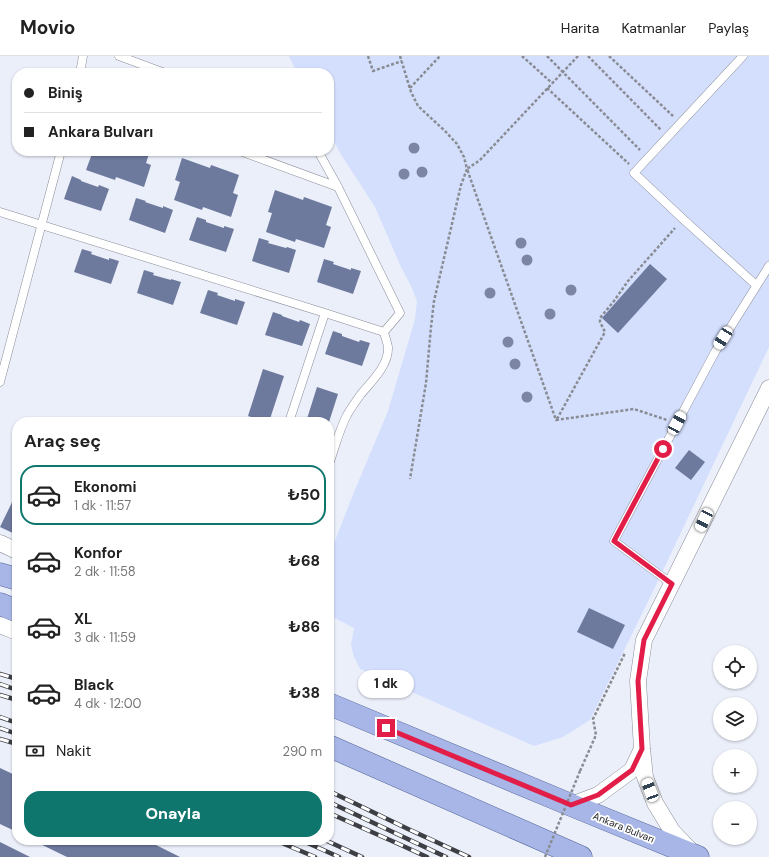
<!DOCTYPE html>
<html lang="tr">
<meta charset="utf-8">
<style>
:root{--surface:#fff;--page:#f6f6f6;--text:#222;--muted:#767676;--line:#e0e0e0;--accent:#0f766e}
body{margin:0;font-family:"DM Sans",sans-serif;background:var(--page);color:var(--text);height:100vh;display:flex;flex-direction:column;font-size:15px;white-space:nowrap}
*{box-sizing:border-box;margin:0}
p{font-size:13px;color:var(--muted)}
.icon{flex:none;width:22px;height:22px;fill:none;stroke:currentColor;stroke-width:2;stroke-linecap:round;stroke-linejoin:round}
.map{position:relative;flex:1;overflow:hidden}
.side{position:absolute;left:12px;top:361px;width:322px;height:428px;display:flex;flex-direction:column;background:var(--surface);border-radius:16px;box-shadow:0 1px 3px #0004}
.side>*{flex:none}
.guide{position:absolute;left:12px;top:12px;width:322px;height:88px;border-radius:16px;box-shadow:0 1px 3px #0004;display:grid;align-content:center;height:88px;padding:0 12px;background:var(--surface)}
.fabs{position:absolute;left:713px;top:589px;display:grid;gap:8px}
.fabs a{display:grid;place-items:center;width:44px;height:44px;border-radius:50%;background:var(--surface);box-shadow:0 1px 3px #0004;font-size:20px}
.end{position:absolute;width:18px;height:18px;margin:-9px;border:5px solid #e11d48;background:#fff;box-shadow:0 0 0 2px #fff}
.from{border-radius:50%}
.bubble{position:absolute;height:28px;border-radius:14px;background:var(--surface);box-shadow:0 1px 3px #0004;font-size:13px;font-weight:800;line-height:28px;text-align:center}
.car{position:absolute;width:12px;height:24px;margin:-12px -6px;border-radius:5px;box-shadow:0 0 3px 1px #0007;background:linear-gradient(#fff 24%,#345 0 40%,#fff 0 76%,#345 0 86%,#fff 0)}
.guide b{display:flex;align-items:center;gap:14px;height:38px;font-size:15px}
.guide b+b{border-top:1px solid var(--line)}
.guide i{width:10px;height:10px;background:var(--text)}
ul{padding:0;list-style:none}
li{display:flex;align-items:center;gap:12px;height:60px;margin:0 8px 6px;padding:0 4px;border:2px solid transparent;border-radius:16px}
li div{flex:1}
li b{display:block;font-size:15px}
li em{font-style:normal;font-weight:800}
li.current{border-color:var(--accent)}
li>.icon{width:36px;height:36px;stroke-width:1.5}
h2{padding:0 12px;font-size:18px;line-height:48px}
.pay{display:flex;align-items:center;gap:10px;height:44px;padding:0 12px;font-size:15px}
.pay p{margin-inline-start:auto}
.primary-button{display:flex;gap:8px;margin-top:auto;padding:8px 12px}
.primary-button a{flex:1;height:46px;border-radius:16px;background:var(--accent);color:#fff;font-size:16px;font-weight:800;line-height:46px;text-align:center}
header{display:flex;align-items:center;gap:24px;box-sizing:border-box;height:56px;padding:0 20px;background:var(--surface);border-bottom:1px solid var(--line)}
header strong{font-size:19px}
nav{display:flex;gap:22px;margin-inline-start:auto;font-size:14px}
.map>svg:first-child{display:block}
</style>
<header>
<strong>Movio</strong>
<nav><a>Harita</a><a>Katmanlar</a><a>Paylaş</a></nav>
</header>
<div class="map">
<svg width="769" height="801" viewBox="0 0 769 801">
<rect width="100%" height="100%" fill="#ebeffa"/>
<path fill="#d4dffe" d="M 289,0 L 769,0 L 769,291 L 657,527 L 590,664 L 563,681 L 534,690 L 360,613 L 354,601 L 351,589 L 354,572 L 329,559 L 329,500 L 354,436 L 388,355 L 415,263 L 417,245 L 411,230 L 401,211 L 375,151 L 342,100 L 329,77 L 329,17 L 297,17 Z"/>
<path fill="#6d799d" d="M 93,95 L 150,95 L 146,107 L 151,109 L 144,131 L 116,121 L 115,124 L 86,114 Z
M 182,102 L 210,112 L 211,109 L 239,119 L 233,137 L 238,139 L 231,161 L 203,151 L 202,154 L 174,144 L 180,126 L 175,124 Z
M 72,120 L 81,124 L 81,125 L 98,131 L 99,129 L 109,133 L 101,155 L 64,143 Z
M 275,134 L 303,144 L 304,141 L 332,151 L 326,169 L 331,171 L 324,192 L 296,183 L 295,186 L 266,176 L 272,157 L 268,156 Z
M 136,142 L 146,145 L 145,146 L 163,152 L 163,150 L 173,154 L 165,177 L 129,164 Z
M 197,161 L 206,164 L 206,166 L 224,172 L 224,170 L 234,173 L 226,196 L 189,184 Z
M 259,182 L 269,185 L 268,187 L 286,192 L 287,191 L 296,194 L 289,217 L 252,205 Z
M 82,193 L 92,196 L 91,198 L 109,204 L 109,202 L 119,205 L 111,228 L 74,216 Z
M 324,203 L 334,206 L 333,208 L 351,214 L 351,212 L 361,215 L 353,238 L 317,226 Z
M 650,208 L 667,223 L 618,277 L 602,262 Z
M 144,214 L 154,217 L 153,219 L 171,224 L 171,223 L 181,226 L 173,249 L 137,237 Z
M 208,234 L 218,237 L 217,239 L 235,245 L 235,243 L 245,246 L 237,269 L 200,257 Z
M 273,256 L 282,259 L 282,260 L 299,266 L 300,264 L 310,268 L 302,290 L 265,279 Z
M 333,275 L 342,278 L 342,280 L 359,286 L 360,284 L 370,287 L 362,310 L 325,298 Z
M 263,313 L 284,320 L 269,366 L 266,366 L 248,360 Z
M 317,331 L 338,338 L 329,366 L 306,366 Z
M 689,394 L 705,406 L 691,424 L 675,412 Z
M 17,436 L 17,479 L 0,471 Z
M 589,552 L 625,569 L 613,593 L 577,576 Z
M 0,712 L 17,720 L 17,776 L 0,768 Z
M 32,784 L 146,784 L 180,801 L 67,801 Z
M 0,786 L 30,801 L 0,801 Z"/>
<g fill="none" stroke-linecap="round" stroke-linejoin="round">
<g stroke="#8a8d98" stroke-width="9">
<path id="lane" d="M 119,0 L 165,17
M 743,0 L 634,117 L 683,163 L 756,229
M 80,17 L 83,0
M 240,95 L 338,131
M 318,95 L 338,131 L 400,257 L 384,276
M 0,156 L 325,257 L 384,276
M 0,326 L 61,95
M 289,366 L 325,257
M 329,408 C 335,392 339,374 347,359 C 351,352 356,345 361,338 C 372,325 389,309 388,291 C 387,285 385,281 384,276
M 672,528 L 614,485 L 715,296 L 769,210"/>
</g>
<g stroke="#8a8d98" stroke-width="17">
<path id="street" d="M 0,487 L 17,495
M 0,569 L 17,576
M 571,749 L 598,739 L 632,714 L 642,693
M 693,797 L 672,775 L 655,747 L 645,721 L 642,693 L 638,625 L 644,584 L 769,332"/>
</g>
<g stroke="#526297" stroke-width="23">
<path id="primary" d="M 0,518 L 17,523
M 0,548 L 17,555
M 329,648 L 571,749 L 698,801
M 329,690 L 581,801"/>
</g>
<path stroke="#898c93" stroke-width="2.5" stroke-dasharray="3 2" stroke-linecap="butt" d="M 368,0 L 373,15 L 402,5
M 400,0 L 411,36 L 418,50 L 445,75 L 457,88 L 464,101 L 467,113 L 461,129 L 451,172 L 434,245 L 431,271 L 426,327 L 410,423
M 522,0 L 552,27
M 547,0 L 640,94
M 578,0 L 480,104 L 467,113 L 556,364 L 634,353 L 667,364
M 588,0 L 661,74
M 609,0 L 673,60
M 410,32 L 440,0
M 547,32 L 629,108
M 557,363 L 605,276 L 600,266 L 600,262 L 614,245 L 628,225 L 675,172
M 580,715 L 596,679 L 593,663 L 625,597"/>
<use href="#lane" stroke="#fff" stroke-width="8"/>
<use href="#street" stroke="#fff" stroke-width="16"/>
<use href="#primary" stroke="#a7b6e6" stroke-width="22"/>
<g stroke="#3d3f44" stroke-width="4.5">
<path id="rail" d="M 0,618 L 17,623
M 0,628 L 17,634
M 0,639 L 17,644
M 0,661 L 17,667
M 0,672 L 17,678
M 0,683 L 17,688
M 329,735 L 408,773 L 469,801
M 329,746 L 446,801
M 329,757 L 401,789 L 427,801
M 275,784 L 315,801
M 301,784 L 339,801
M 325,784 L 362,801"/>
</g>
<use href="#rail" stroke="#fff" stroke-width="3" stroke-dasharray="9" stroke-linecap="butt"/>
<path stroke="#898c93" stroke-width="2.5" stroke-dasharray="3 2" stroke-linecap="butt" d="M 545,801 L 580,715"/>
</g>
<g fill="#7d85a5">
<circle cx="414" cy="92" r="5.5"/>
<circle cx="422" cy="116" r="5.5"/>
<circle cx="404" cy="118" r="5.5"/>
<circle cx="521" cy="187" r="5.5"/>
<circle cx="527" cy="204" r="5.5"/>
<circle cx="571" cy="234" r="5.5"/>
<circle cx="490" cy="237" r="5.5"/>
<circle cx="550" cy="258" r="5.5"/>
<circle cx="508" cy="286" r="5.5"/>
<circle cx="515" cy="308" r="5.5"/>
<circle cx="527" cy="341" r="5.5"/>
</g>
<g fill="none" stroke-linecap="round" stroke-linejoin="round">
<path stroke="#e11d48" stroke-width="5" d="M 386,672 L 571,749 L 598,739 L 632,714 L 642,693 L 638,625 L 644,584 L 672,528 L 614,485 L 663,393"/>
</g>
<g text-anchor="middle" stroke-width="3.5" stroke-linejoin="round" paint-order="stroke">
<g font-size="10" fill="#1f2024" stroke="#fff">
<text transform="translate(624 771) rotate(22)" y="4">Ankara Bulvarı</text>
</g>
</g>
</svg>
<div class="fabs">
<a><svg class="icon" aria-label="locate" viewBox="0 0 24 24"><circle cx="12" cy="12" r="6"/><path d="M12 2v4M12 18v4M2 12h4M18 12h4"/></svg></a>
<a><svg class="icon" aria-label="layers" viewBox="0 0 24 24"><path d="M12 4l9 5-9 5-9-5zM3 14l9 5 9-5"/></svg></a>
<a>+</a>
<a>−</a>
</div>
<i class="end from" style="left:663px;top:393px"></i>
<i class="end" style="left:386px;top:672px"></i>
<div class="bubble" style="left:358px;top:614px;width:56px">1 dk</div>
<i class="car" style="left:723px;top:282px;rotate:212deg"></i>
<i class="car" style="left:677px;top:367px;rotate:28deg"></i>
<i class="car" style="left:704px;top:464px;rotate:206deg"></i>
<i class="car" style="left:650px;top:734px;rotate:339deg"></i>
<div class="guide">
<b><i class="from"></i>Biniş</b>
<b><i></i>Ankara Bulvarı</b>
</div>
<section class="side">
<h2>Araç seç</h2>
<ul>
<li class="current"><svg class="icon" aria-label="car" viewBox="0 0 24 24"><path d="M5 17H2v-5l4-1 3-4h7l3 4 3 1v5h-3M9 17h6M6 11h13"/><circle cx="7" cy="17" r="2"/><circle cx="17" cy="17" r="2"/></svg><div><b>Ekonomi</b><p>1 dk · 11:57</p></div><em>₺50</em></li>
<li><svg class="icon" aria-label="car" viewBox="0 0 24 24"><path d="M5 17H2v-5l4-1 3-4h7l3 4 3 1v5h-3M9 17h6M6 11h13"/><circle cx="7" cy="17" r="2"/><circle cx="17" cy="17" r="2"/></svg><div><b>Konfor</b><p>2 dk · 11:58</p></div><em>₺68</em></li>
<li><svg class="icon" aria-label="car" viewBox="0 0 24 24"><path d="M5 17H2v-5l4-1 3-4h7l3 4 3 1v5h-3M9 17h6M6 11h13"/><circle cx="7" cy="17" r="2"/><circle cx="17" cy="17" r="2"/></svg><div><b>XL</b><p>3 dk · 11:59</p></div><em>₺86</em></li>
<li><svg class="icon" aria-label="car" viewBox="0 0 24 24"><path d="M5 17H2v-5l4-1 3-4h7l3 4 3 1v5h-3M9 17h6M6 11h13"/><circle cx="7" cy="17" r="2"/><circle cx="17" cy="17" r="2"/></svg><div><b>Black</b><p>4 dk · 12:00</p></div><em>₺38</em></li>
</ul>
<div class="pay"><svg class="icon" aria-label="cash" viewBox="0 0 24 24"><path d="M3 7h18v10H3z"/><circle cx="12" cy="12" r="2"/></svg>Nakit<p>290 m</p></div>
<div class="primary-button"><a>Onayla</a></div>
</section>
</div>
